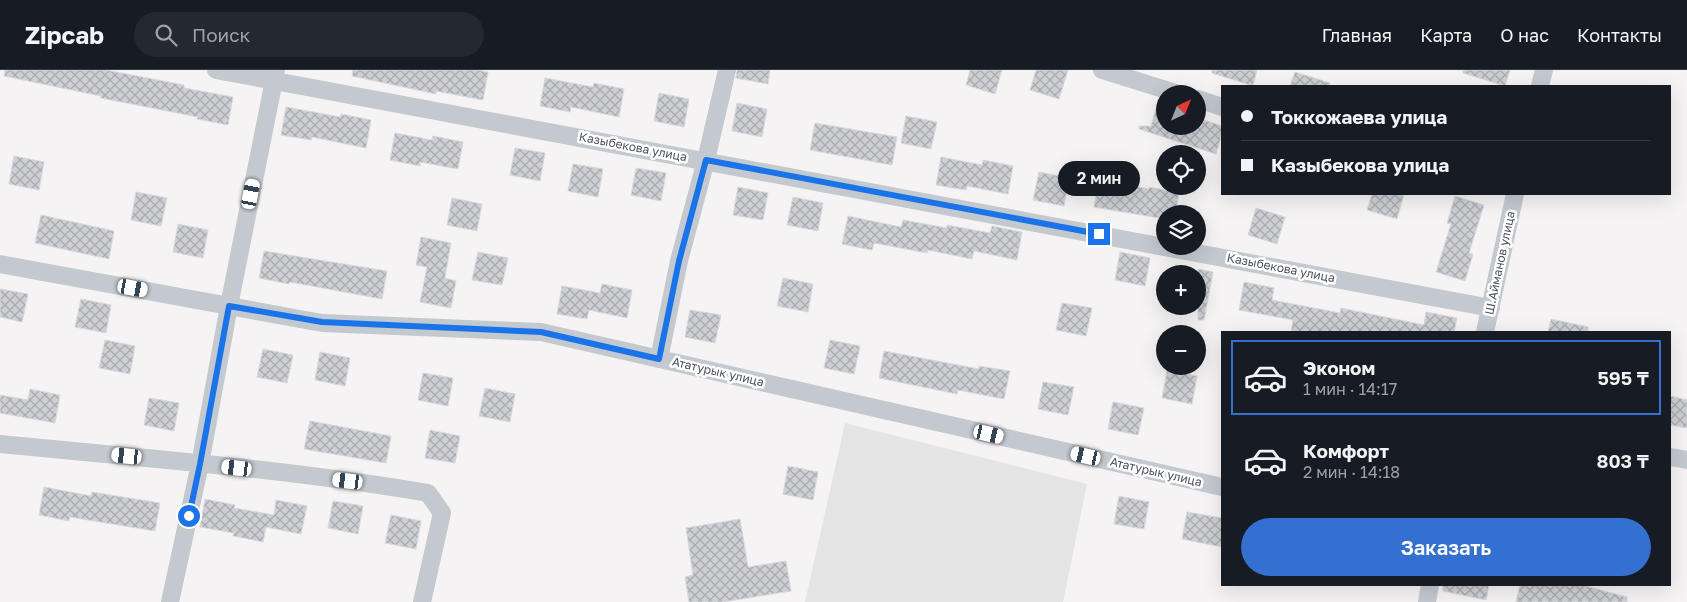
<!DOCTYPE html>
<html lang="ru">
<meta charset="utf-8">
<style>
:root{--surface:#171b24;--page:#242831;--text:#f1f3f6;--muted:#9ea1a6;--line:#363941;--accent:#3370cf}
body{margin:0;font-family:"Golos Text",sans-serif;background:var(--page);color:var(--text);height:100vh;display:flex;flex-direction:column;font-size:19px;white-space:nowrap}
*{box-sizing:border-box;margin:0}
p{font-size:16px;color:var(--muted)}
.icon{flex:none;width:28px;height:28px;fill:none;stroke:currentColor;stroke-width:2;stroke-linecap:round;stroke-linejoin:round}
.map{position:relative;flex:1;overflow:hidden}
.details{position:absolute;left:1221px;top:261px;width:450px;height:255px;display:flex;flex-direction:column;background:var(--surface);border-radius:0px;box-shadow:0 5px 20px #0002}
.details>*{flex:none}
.banner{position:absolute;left:1221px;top:15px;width:450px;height:110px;border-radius:0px;box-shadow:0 5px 20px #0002;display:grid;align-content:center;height:110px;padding:0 20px;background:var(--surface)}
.needle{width:32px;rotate:43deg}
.controls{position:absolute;left:1156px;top:15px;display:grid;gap:10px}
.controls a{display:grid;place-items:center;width:50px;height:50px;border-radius:50%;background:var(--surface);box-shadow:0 5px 20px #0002;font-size:25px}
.end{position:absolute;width:22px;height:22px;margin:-11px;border:6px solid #1a73e8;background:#fff;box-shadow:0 0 0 2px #fff}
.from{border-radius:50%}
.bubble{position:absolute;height:35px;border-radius:18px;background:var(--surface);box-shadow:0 5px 20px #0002;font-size:16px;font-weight:600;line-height:35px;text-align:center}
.car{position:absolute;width:15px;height:30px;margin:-15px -8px;border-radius:6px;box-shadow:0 0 4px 1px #0007;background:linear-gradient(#fff 24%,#345 0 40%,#fff 0 76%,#345 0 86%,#fff 0)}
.banner b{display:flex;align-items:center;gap:18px;height:48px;font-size:19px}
.banner b+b{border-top:1px solid var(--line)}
.banner i{width:12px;height:12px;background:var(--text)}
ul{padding:9px 0 0;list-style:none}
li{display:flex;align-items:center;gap:15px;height:75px;margin:0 10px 8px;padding:0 10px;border:2px solid transparent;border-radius:0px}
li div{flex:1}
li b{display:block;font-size:19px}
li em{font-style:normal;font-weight:600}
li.selected{border-color:var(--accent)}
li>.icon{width:45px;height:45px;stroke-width:1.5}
.cta{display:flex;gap:10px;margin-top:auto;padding:10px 20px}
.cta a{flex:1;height:58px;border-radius:30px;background:var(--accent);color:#fff;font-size:20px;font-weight:600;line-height:58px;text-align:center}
header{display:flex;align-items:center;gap:30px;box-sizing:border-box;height:70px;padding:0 25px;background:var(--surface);border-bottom:1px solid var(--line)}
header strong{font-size:24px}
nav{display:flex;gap:28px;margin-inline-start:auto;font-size:18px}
.search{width:350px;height:45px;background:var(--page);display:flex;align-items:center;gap:12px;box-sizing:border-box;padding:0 18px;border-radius:28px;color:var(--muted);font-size:19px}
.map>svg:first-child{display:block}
</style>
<header>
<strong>Zipcab</strong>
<div class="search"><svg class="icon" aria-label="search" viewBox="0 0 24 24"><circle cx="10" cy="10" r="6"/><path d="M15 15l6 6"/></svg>Поиск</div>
<nav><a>Главная</a><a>Карта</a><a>О нас</a><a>Контакты</a></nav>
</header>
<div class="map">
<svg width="1687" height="532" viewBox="0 0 1687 532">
<defs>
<pattern id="building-cross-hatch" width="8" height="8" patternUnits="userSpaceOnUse" patternTransform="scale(1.25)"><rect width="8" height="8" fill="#cdcfd4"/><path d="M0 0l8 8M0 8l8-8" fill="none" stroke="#a9abaf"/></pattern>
</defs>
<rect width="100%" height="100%" fill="#f5f3f3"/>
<path fill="#e5e4e4" d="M 845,353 L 1087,414 L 1063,532 L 805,532 Z"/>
<path fill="url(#building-cross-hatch)" stroke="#d8d9dd" d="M 5,0 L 106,0 L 184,15 L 184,18 L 233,27 L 228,55 L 197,49 L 198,47 L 101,28 L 101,26 L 4,6 Z
M 353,0 L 477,0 L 488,2 L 483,30 L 436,21 L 436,24 L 352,6 Z
M 737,0 L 770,0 L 768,14 L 736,8 Z
M 970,0 L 1002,0 L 995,24 L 966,15 Z
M 1036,0 L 1068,0 L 1059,29 L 1030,20 Z
M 1212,0 L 1257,0 L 1253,16 L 1212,3 Z
M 1463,0 L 1510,0 L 1505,16 L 1463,3 Z
M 1295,2 L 1330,13 L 1329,16 L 1290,16 Z
M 545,8 L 593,17 L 594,13 L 624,19 L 619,47 L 571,37 L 570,42 L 540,36 Z
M 659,23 L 689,29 L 684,57 L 654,51 Z
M 1159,29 L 1165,31 L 1165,56 L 1198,56 L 1198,48 L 1222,56 L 1222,64 L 1216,84 L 1139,59 L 1139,56 L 1151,56 Z
M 737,33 L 767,39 L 762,67 L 732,61 Z
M 286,37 L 340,47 L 341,44 L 371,50 L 366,78 L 312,67 L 311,70 L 281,65 Z
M 906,46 L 937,52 L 931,79 L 901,73 Z
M 815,53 L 897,67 L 892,95 L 810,80 Z
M 395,63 L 432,70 L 433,66 L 463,72 L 458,99 L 420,92 L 420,96 L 390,90 Z
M 515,78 L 545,83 L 540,111 L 510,105 Z
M 14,86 L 44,92 L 39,120 L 9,114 Z
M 941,87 L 982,95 L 983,90 L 1013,96 L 1008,124 L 967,116 L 966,120 L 936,115 Z
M 573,94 L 603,99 L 598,127 L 568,121 Z
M 636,98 L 666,103 L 661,131 L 631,125 Z
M 1039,102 L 1069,108 L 1064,136 L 1033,130 Z
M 1099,109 L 1149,119 L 1149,117 L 1179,123 L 1175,144 L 1165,144 L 1165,149 L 1094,137 Z
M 738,117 L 768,123 L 763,150 L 733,145 Z
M 136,122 L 167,128 L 161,156 L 131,150 Z
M 1372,124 L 1404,124 L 1397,149 L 1367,140 Z
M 1455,126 L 1484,135 L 1469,183 L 1473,184 L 1465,211 L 1436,202 L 1451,154 L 1447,153 Z
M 793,127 L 823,133 L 818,161 L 787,155 Z
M 452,128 L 482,134 L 477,161 L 447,155 Z
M 1256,138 L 1285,147 L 1277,174 L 1248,165 Z
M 41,145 L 114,161 L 109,189 L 35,173 Z
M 848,146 L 901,157 L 903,150 L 947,158 L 947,155 L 990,163 L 992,156 L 1022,162 L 1017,190 L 974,181 L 972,189 L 928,180 L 927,183 L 874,173 L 872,180 L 842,174 Z
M 178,154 L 208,160 L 203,188 L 173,182 Z
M 421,167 L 451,173 L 445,208 L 456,211 L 451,238 L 420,232 L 427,197 L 416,195 Z
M 264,181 L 387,201 L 382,229 L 290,212 L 289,214 L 259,208 Z
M 478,182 L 508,188 L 502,215 L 472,210 Z
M 1120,182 L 1150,188 L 1145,216 L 1115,210 Z
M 1198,199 L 1213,202 L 1204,250 L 1198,250 Z
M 783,208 L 813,214 L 808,242 L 777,236 Z
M 1244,212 L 1274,218 L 1272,230 L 1340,243 L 1341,238 L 1424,255 L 1426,242 L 1457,248 L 1454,262 L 1291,262 L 1293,250 L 1239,240 Z
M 602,214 L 632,220 L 627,248 L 589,240 L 587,249 L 557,244 L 562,216 L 600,223 Z
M 0,219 L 28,224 L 22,252 L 0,247 Z
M 81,229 L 111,235 L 106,263 L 75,257 Z
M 1062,233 L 1092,238 L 1086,266 L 1056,260 Z
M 690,240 L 721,245 L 715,273 L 685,267 Z
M 1551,249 L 1588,257 L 1588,262 L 1548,262 Z
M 105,270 L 135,276 L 130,304 L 99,298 Z
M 830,270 L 860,276 L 854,304 L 824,298 Z
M 263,279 L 293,285 L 287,313 L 257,307 Z
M 884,281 L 979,299 L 979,296 L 1010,301 L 1004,329 L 958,320 L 957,324 L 879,308 Z
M 320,282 L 350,288 L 345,316 L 315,310 Z
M 1167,301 L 1197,306 L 1192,334 L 1162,328 Z
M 423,303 L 453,308 L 448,336 L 418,330 Z
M 1043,312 L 1074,317 L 1068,345 L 1038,339 Z
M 485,318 L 515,324 L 510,352 L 479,346 Z
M 30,319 L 60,325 L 55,353 L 0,343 L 0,325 L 28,330 Z
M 1670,326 L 1687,330 L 1687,358 L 1670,355 Z
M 149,328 L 179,333 L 174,361 L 144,355 Z
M 1113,332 L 1144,338 L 1138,365 L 1108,359 Z
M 310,351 L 391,366 L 386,393 L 304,379 Z
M 430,360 L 460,366 L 455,393 L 425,388 Z
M 788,396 L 818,402 L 813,430 L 783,424 Z
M 44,417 L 91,426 L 92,422 L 160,433 L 155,461 L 70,447 L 69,451 L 39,445 Z
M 1119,426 L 1149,432 L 1144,459 L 1114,454 Z
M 205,429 L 235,435 L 234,438 L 274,445 L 276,430 L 307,436 L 301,464 L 266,457 L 263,472 L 233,466 L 234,463 L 200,457 Z
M 333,431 L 363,436 L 358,464 L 328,458 Z
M 1187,442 L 1222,448 L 1222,477 L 1182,469 Z
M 391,445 L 421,451 L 416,479 L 385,473 Z
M 740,449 L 748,497 L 786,491 L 791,521 L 723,532 L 689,532 L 685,507 L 693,505 L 686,458 Z
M 1443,515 L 1489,515 L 1486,530 L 1443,521 Z
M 1520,515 L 1582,515 L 1627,527 L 1627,532 L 1516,532 Z"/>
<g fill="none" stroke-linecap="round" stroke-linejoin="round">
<path stroke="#c3c9cf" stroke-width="18" d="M 216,0 L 1491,238
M 1102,0 L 1179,24
M 1540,16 L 1544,0
M 1198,29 L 1222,37
M 0,194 L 322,253 L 541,262 L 1222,417
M 1485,262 L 1515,124
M 659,289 L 679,191 L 706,90 L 727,0
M 0,374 C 143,388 287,399 428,423 L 442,443 L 422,532
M 1670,387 L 1687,390
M 170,532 L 200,394 L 229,236 L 276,0
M 1427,532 L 1430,515"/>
</g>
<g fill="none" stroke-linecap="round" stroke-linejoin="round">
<path stroke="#1a73e8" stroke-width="6" d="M 189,446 L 200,394 L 229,236 L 322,252 L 541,262 L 659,289 L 679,191 L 706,90 L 1099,164"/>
</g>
<g text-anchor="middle" stroke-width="5" stroke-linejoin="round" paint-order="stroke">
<g font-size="12" fill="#4d555e" stroke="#fff">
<text transform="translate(633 77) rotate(11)" y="4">Казыбекова улица</text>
<text transform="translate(1500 193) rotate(-78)" y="4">Ш.Айманов улица</text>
<text transform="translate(1281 198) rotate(11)" y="4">Казыбекова улица</text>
<text transform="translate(718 302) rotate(13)" y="4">Ататурык улица</text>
<text transform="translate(1156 402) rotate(13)" y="4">Ататурык улица</text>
</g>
</g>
</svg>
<div class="controls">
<a><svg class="needle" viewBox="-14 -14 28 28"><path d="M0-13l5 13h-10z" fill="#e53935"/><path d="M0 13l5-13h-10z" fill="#9ea1a6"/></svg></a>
<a><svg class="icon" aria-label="locate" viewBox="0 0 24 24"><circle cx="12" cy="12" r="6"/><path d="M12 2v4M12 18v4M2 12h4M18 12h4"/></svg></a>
<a><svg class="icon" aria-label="layers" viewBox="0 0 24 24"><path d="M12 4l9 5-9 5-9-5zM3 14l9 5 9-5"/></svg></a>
<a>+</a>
<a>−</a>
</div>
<i class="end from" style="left:189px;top:446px"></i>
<i class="end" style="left:1099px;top:164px"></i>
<div class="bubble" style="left:1058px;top:91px;width:82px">2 мин</div>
<i class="car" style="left:251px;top:124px;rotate:11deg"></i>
<i class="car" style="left:133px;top:218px;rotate:100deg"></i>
<i class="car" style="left:989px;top:364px;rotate:103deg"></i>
<i class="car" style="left:127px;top:386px;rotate:276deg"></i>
<i class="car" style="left:1086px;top:386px;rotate:283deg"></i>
<i class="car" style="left:237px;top:398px;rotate:277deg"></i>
<i class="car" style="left:348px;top:411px;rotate:277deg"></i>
<div class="banner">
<b><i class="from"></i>Токкожаева улица</b>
<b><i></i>Казыбекова улица</b>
</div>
<section class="details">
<ul>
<li class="selected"><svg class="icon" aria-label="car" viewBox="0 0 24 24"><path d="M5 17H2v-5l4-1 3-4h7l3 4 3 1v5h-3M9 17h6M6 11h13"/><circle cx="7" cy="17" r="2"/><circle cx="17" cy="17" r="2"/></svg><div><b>Эконом</b><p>1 мин · 14:17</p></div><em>595 ₸</em></li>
<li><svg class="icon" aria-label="car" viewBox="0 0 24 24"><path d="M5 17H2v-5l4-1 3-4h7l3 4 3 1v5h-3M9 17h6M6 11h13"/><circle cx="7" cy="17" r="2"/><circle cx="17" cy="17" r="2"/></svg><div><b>Комфорт</b><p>2 мин · 14:18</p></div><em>803 ₸</em></li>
</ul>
<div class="cta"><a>Заказать</a></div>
</section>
</div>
